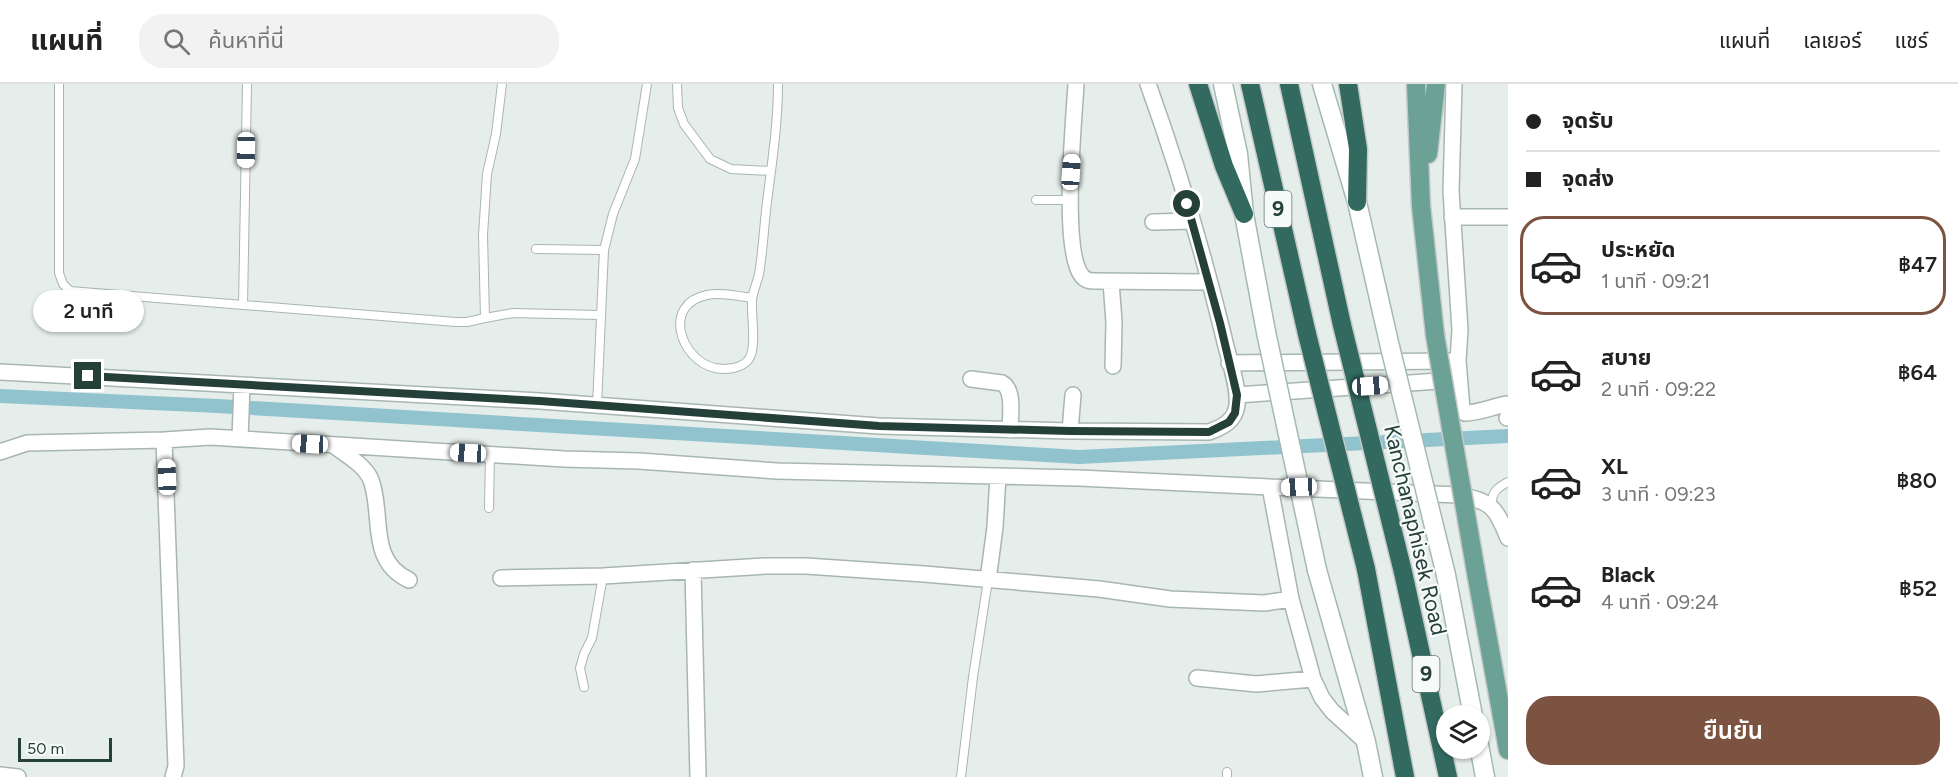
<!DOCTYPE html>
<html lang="th">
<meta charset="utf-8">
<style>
:root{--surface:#fff;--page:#f2f2f2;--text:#222;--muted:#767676;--line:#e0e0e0;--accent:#7c5241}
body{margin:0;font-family:Figtree,"Noto Sans Thai",sans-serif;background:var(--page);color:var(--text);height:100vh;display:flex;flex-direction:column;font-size:22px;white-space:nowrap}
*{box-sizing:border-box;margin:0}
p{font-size:20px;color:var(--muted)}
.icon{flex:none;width:33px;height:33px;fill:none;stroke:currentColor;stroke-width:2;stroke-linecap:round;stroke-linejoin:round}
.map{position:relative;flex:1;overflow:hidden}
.details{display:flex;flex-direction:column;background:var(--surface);width:450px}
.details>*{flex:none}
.top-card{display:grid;align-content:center;height:132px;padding:0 18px;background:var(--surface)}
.tools{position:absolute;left:1436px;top:621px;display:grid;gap:12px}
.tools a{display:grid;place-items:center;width:54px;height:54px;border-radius:50%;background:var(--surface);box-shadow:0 2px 4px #0004;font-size:30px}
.scale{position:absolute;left:18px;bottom:15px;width:94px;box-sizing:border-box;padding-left:6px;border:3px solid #253f39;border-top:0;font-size:16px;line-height:21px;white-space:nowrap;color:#253f39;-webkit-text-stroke:4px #f6faf8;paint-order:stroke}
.end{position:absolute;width:27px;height:27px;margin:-14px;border:8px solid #253f39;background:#fff;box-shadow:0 0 0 3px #fff}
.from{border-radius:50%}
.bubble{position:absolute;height:42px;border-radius:21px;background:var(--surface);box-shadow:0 2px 4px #0004;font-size:20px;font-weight:600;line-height:42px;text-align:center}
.car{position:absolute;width:18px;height:36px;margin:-18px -9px;border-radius:8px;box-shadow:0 0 4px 2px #0007;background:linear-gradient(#fff 24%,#345 0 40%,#fff 0 76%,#345 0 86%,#fff 0)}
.top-card b{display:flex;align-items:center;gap:21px;height:57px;font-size:22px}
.top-card b+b{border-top:2px solid var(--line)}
.top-card i{width:15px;height:15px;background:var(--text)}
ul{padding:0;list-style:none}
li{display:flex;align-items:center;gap:18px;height:99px;margin:0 12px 9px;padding:0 6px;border:3px solid transparent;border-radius:24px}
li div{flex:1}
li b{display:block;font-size:22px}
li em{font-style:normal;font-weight:600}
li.on{border-color:var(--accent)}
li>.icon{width:54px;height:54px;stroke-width:1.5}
.action{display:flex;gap:12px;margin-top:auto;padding:12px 18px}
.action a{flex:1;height:69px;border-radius:24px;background:var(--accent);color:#fff;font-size:24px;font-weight:600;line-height:69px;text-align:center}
header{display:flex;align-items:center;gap:36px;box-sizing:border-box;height:84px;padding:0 30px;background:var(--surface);border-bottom:2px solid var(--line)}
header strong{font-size:28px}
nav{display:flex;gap:33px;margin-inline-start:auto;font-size:21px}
.search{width:420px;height:54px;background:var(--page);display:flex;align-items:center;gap:15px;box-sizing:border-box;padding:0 21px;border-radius:24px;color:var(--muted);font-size:22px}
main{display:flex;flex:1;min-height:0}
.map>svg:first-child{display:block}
</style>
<header>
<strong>แผนที่</strong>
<div class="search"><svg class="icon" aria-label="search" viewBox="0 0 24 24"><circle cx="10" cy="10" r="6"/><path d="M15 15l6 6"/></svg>ค้นหาที่นี่</div>
<nav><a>แผนที่</a><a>เลเยอร์</a><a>แชร์</a></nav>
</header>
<main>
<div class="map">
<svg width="1508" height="693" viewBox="0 0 1508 693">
<rect width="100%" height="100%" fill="#e5eeea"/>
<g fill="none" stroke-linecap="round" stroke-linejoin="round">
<path stroke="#91c3cf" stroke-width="14" d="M 0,312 L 218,322 L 1079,373 L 1508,352"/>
<g stroke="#a8b6b1" stroke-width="10">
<path id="lane" d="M 59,0 L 59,189 L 63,200 L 70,207 L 456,238 L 467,238 L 485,234
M 502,0 L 496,50 L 487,90 L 483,151 L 485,234 L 513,229 L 599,231
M 677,0 L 678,24 L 684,40 L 710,75 L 731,85 L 771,87
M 1036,116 L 1070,116
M 536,165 L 604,166
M 752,214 C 738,212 721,208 707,211 C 662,220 680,276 715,284 C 726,286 742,285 749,275 C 757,262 751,232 752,216 C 753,207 757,199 759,190 C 763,166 764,142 767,118 C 772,79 778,39 778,0
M 243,221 L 247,0
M 597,322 L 604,166 L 613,130 L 635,75 L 647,0
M 1492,422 C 1491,408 1497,404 1508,398
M 489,424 L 490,370
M 584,603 L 580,584 L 584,570 L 592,554 L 603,492
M 961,693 L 973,593 L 988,496
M 1227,693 L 1227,688"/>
</g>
<g stroke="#a8b6b1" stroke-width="18">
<path id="street" d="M 1076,0 C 1074,36 1061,167 1082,192 C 1085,196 1089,197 1094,197 L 1208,198
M 1454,0 L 1451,107 L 1460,246 L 1458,277 L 1462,325 L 1465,329 C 1479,329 1494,322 1508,320
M 1452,133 L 1508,133
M 1153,138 L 1192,137
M 1111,198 L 1114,238 L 1113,282
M 1229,279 L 1449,277
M 0,288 L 540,317 L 879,342 L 1070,347 L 1209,348 C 1223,343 1235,337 1237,321 C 1239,302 1228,273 1224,254 C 1203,168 1178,83 1148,0
M 971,295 L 1002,299 C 1015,306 1010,333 1010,346
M 1237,311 L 1453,296
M 1507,334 L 1508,334
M 1070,347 L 1073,311
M 240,355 L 242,301
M 333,361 C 345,370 365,381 371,396 C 384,431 367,476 409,496
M 0,368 L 27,359 L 164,356
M 693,486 L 698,693
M 501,494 L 603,492 L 766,482 L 806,482 L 924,490 L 1099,505 L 1170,515 L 1264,519 L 1291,515
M 988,496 L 995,443 L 998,392
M 1197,594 L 1256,600 L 1313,595
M 1366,658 L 1332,627 L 1322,614 L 1313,595 L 1291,515 L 1270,403 L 1458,411 C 1492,417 1496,424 1508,454
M 0,691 L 18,693
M 173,693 L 176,682 L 164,356 L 210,353 L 564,375 L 639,377 L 777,387 L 1079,394 L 1270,403"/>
</g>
<g stroke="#a4b9b2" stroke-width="21">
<path id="secondary" d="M 1223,0 L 1238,70 L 1244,130 L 1266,248
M 1322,0 L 1357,118 L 1390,263
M 1317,486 L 1366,658 L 1373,693
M 1446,491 L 1473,632
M 1479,661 L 1485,693"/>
</g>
<g stroke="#c2c9c8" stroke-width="21">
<path id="primary" d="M 1416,0 L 1421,122 L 1435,251
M 1428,70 L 1436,0
M 1477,494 L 1508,666"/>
</g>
<g stroke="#c2c9c8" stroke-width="21">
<path id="highway" d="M 1198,0 L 1224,82 L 1244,130
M 1250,0 L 1307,250
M 1289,0 L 1342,241
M 1348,0 L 1358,65 L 1357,118
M 1366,485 L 1405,693
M 1403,488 L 1448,693"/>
</g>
<use href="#lane" stroke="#fff" stroke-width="8"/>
<use href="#street" stroke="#fff" stroke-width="15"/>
<use href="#secondary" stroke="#fff" stroke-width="18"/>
<use href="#primary" stroke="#6ca195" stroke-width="18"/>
<use href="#highway" stroke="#326a60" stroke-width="18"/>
<g stroke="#a4b9b2" stroke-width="21" stroke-linecap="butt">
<path id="secondary-bridge" d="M 1266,248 L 1317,486
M 1390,263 L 1446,491"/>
</g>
<g stroke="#c2c9c8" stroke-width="21" stroke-linecap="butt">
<path id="primary-bridge" d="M 1435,251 L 1477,494"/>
</g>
<g stroke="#c2c9c8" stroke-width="21" stroke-linecap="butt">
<path id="highway-bridge" d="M 1342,241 L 1403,488
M 1307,250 L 1366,485"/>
</g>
<use href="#secondary-bridge" stroke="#fff" stroke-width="18"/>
<use href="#primary-bridge" stroke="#6ca195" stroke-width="18"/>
<use href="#highway-bridge" stroke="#326a60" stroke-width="18"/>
</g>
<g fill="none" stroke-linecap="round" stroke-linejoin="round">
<path stroke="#253f39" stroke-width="8" d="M 88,292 L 540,317 L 879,342 L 1070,347 L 1209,348 L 1229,338 L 1235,329 L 1237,311 L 1220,239 L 1187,120"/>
</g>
<g text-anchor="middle" stroke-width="4.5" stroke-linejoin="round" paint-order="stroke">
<g fill="#f6faf8" stroke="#647772" stroke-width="1.5">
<rect x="1264.5" y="107" width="27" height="36" rx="4.5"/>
<rect x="1412.5" y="572" width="27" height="36" rx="4.5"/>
</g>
<g font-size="21" font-weight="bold" fill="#253f39">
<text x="1278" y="132">9</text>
<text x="1426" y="597">9</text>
</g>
<g font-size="22" fill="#253f39" stroke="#f6faf8">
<text transform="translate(1416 446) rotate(77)" y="8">Kanchanaphisek Road</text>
</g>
</g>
</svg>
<div class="tools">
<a><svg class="icon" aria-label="layers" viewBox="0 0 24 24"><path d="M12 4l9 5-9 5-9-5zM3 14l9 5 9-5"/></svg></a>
</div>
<div class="scale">50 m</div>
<i class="end from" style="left:1187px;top:120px"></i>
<i class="end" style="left:88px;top:292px"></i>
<div class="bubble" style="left:33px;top:206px;width:111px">2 นาที</div>
<i class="car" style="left:246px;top:66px;rotate:181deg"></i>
<i class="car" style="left:1071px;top:88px;rotate:4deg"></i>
<i class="car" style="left:1370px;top:302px;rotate:86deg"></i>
<i class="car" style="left:310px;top:360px;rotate:273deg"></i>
<i class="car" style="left:468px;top:369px;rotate:273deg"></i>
<i class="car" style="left:167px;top:393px;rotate:358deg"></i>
<i class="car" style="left:1299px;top:403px;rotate:268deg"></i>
</div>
<section class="details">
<div class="top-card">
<b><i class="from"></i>จุดรับ</b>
<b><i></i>จุดส่ง</b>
</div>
<ul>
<li class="on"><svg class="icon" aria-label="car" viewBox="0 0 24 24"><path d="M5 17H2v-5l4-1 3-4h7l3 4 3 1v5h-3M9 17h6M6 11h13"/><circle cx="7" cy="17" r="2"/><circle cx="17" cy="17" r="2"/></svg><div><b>ประหยัด</b><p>1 นาที · 09:21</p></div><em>฿47</em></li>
<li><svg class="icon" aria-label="car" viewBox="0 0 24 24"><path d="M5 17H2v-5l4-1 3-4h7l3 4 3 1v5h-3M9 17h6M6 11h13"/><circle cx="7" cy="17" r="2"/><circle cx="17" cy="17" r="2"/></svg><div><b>สบาย</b><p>2 นาที · 09:22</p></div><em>฿64</em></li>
<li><svg class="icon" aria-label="car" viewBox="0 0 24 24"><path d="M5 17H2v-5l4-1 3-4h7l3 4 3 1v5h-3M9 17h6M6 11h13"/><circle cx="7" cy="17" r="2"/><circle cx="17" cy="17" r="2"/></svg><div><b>XL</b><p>3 นาที · 09:23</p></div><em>฿80</em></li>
<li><svg class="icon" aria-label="car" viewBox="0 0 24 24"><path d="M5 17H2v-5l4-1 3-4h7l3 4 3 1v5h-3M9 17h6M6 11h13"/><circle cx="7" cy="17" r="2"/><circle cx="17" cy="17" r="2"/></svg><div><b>Black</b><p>4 นาที · 09:24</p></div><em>฿52</em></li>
</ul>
<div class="action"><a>ยืนยัน</a></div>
</section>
</main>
